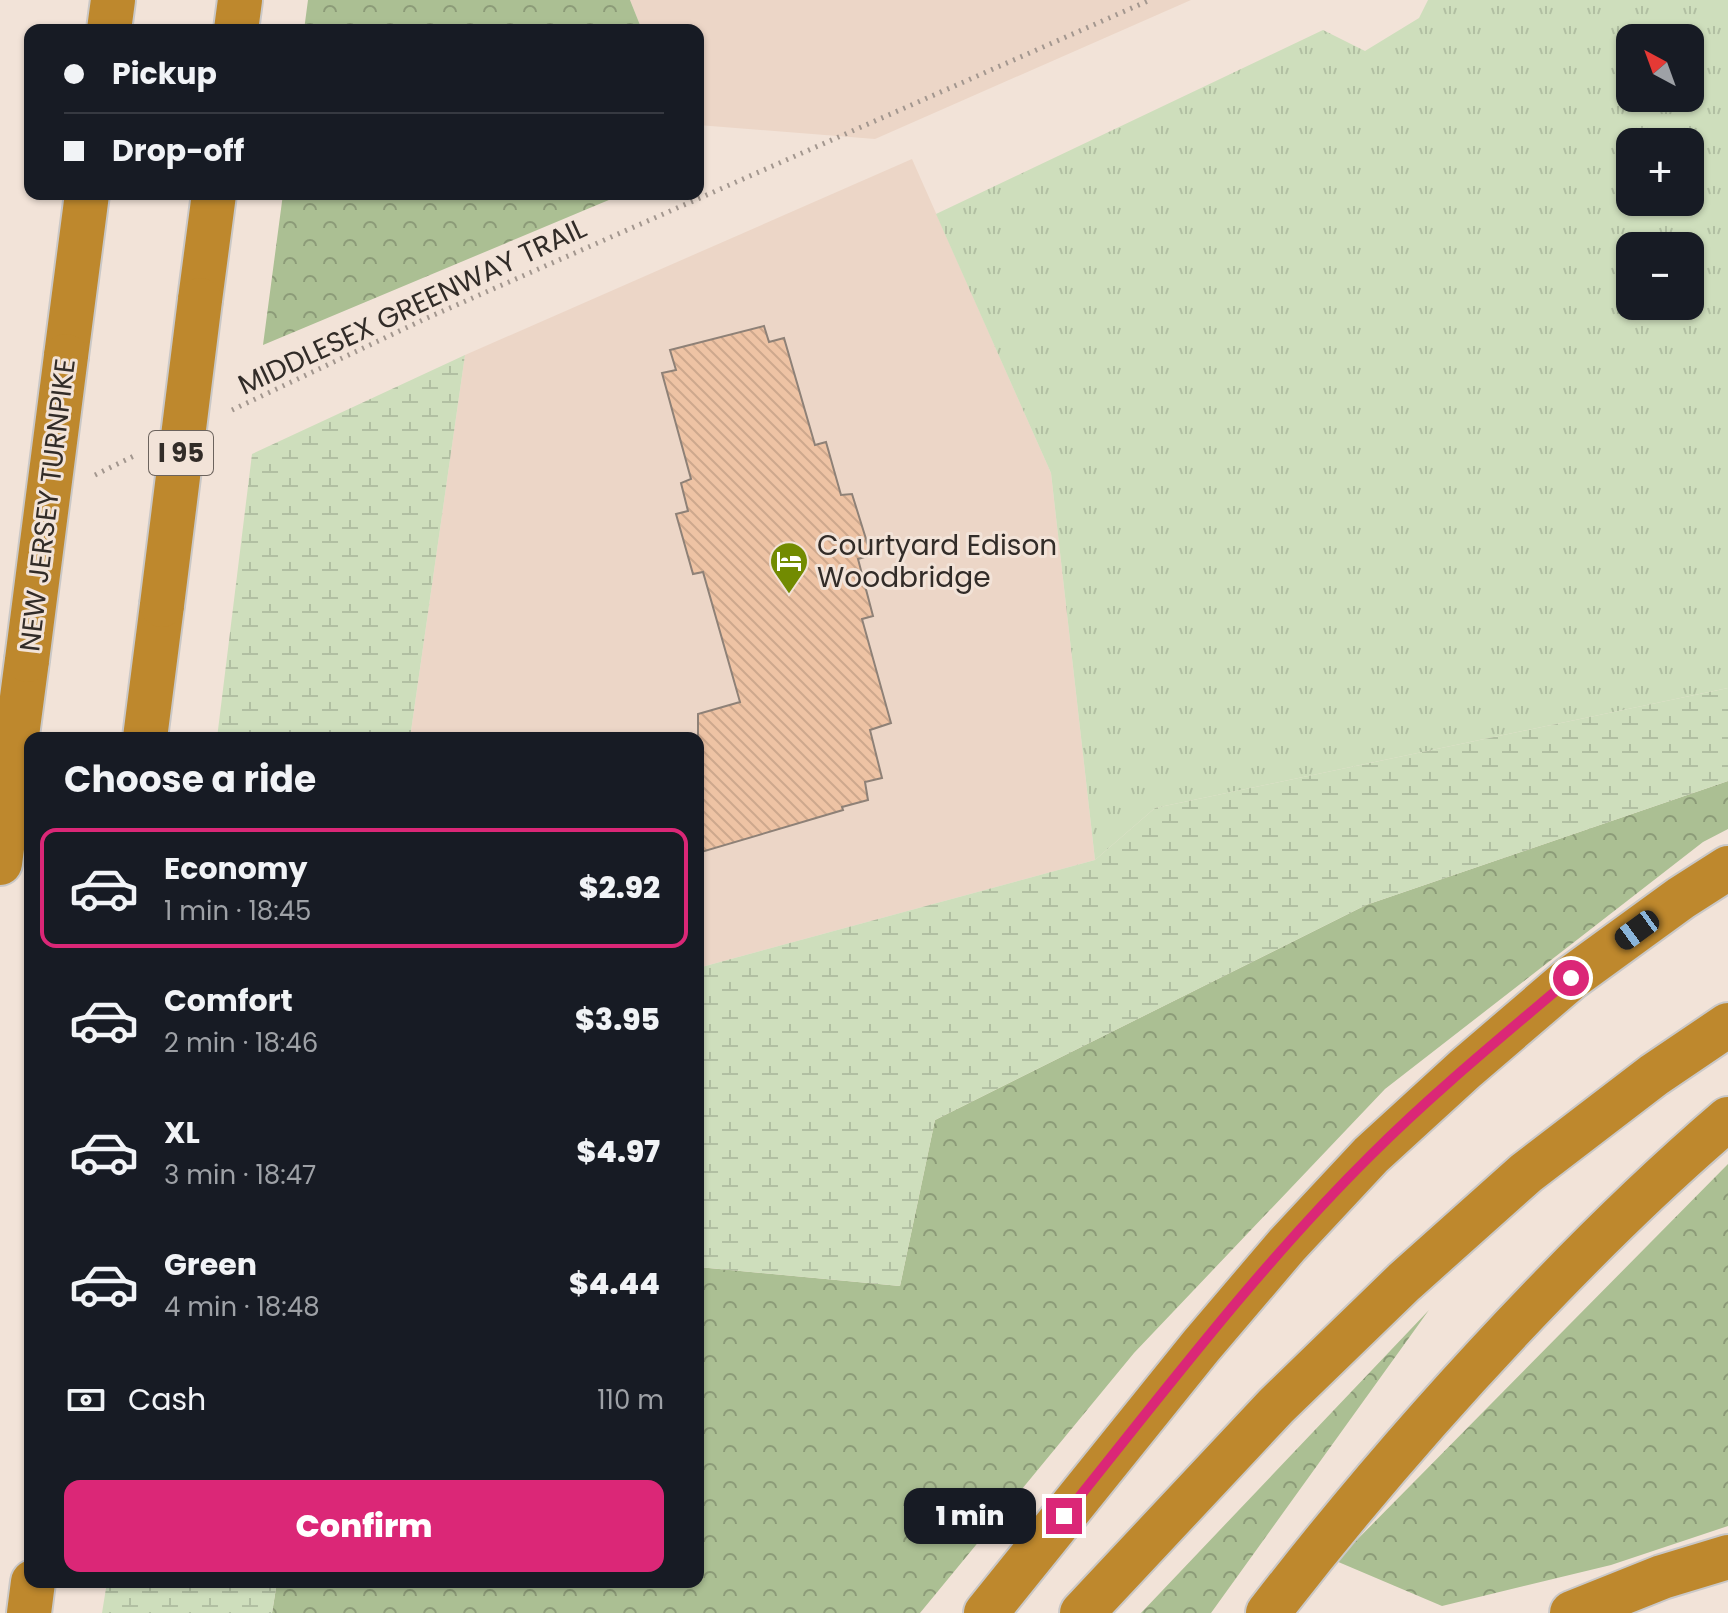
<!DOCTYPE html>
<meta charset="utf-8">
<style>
:root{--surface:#171b24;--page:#20242c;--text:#f1f3f6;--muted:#9ea1a6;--line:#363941;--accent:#db2777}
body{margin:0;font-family:Poppins,sans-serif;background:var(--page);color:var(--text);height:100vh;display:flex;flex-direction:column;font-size:30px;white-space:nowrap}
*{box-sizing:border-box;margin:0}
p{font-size:26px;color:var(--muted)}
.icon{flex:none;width:44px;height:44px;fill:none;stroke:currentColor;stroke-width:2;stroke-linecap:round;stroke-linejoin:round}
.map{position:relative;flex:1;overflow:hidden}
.drawer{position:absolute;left:24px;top:732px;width:680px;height:856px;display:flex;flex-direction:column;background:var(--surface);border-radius:16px;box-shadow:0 2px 6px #0004}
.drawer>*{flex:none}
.top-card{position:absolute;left:24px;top:24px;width:680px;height:176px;border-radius:16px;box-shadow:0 2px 6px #0004;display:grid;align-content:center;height:176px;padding:0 40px;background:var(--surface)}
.needle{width:52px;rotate:319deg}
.controls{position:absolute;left:1616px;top:24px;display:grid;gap:16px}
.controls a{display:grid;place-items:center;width:88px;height:88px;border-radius:16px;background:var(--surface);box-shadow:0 2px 6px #0004;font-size:40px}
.end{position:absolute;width:36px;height:36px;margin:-18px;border:10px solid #db2777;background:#fff;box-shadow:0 0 0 4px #fff}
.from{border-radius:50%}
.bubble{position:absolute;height:56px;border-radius:16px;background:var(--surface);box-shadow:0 2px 6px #0004;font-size:26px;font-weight:800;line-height:56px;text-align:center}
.car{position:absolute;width:24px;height:48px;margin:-24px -12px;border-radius:10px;box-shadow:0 0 6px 2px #0007;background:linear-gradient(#222 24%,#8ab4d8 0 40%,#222 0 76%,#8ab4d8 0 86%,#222 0)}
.top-card b{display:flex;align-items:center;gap:28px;height:76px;font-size:30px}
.top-card b+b{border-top:2px solid var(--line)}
.top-card i{width:20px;height:20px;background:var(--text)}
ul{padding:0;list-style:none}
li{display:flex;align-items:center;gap:24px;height:120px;margin:0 16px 12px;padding:0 24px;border:4px solid transparent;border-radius:16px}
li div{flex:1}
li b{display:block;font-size:30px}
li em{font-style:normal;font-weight:800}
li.on{border-color:var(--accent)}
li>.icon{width:72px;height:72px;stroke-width:1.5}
h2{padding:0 40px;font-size:36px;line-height:96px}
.pay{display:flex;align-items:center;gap:20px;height:88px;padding:0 40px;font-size:30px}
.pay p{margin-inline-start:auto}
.action{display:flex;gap:16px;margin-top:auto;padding:16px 40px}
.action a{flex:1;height:92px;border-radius:16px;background:var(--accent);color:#fff;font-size:32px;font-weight:800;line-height:92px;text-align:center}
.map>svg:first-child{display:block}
</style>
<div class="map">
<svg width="1728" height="1613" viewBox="0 0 1728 1613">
<defs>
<pattern id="grass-tufts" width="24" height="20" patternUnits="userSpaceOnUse" patternTransform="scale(2)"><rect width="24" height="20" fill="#cedebc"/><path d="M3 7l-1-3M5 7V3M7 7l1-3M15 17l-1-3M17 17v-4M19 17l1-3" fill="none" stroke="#b1bfa2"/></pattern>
<pattern id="forest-crowns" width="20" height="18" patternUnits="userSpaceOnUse" patternTransform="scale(2)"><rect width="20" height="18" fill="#abbf93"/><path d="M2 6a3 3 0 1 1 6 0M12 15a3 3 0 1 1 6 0" fill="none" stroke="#8c9b78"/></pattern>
<pattern id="wetland-marsh" width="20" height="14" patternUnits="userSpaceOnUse" patternTransform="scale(2)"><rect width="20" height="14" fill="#cedebc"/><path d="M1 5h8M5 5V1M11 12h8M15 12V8" fill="none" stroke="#b1bfa2"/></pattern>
<pattern id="building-back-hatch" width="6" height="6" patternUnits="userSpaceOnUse" patternTransform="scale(2)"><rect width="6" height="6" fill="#eec3a4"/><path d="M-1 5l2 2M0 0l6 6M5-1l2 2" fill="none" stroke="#cda88d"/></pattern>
</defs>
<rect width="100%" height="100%" fill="#f2e3d8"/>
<path fill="#ecd6c7" d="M 630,0 L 1191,0 L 875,139 L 698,125 L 698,30 L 642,30 Z
M 912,159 L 1051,473 L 1095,860 L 698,968 L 698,738 L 410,738 L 465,355 Z"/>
<path fill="url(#grass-tufts)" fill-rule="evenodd" d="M 1428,0 L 1728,0 L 1728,688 L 1155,808 L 1095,860 L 1051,473 L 936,214 L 1323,30 L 1365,51 L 1419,18 ZM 1630,38 L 1690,38 L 1690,98 L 1630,98 ZM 1630,142 L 1690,142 L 1690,202 L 1630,202 ZM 1630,246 L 1690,246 L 1690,306 L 1630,306 Z"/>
<path fill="url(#forest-crowns)" d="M 308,0 L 630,0 L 642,30 L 304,30 Z
M 283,194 L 618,194 L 616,197 L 263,345 Z
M 1728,781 L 1728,829 L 1703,842 L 1385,1089 L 1134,1353 L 920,1613 L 272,1613 L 277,1582 L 698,1582 L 698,1267 L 900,1286 L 935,1120 L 1366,905 Z
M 1728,1164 L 1728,1526 L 1611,1565 L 1442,1606 L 1336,1561 Z
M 1429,1310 L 1211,1613 L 1141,1613 Z"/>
<path fill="url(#wetland-marsh)" d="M 465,355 L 410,738 L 217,738 L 252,454 Z
M 1728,688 L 1728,781 L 1366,905 L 935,1120 L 900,1286 L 698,1267 L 698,968 L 1095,860 L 1155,808 Z
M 107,1582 L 277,1582 L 272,1613 L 102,1613 Z"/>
<path fill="url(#building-back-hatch)" stroke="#8e8177" stroke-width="2" d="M 764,326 L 769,342 L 784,338 L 815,445 L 826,442 L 841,495 L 852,494 L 871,555 L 858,559 L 873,616 L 862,619 L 891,723 L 870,730 L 882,778 L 865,782 L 868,800 L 842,807 L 843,810 L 698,853 L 698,714 L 740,702 L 703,572 L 693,574 L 676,514 L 688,511 L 681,483 L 691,479 L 662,373 L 676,370 L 670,350 Z"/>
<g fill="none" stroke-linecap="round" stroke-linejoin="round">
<g stroke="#cac8c7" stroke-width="48">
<path id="highway" d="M 109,30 L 113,0
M 236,30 L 240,0
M 200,300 L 214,194
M 66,356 L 87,194
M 145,738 L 162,605
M 0,863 L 27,660
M 29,1613 L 33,1582
M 986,1613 L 1201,1346 L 1287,1245 L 1371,1155 L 1465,1069 L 1571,978 L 1681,898 L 1728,868
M 1082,1613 L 1276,1406 L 1404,1282 L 1526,1173 L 1654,1075 L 1728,1025
M 1268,1613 C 1356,1499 1451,1390 1551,1287 C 1608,1228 1666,1172 1728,1119
M 1572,1613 L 1662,1577 L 1728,1557"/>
</g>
<path stroke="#a3978f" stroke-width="5" stroke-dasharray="2 6" stroke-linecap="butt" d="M 232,410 L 427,318 L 1150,0
M 95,475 L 136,455"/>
<use href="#highway" stroke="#be882d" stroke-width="44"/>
<g stroke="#cac8c7" stroke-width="48" stroke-linecap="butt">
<path id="highway-bridge" d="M 162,605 L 200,300
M 27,660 L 66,356"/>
</g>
<use href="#highway-bridge" stroke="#be882d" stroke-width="44"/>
</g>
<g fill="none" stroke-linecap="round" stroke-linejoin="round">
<path stroke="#db2777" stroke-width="10" d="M 1064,1516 C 1163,1393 1259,1266 1371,1155 C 1434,1092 1504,1035 1571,978"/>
</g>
<defs>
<g id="hotel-pin" transform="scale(2)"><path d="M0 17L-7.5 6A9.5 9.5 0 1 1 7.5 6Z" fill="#728b01" stroke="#f2e3d8"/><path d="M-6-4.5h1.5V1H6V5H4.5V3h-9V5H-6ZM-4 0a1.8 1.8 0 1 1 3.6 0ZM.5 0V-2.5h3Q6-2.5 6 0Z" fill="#fff"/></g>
</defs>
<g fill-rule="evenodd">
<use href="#hotel-pin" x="789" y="561"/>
</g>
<g text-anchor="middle" stroke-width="6" stroke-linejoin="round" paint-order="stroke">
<rect fill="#f2e3d8" stroke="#6c635d" stroke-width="2" x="149" y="431" width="64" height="44" rx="6"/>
<g font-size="26" font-weight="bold" fill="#322c28">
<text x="181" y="462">I 95</text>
</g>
<g font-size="28" fill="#322c28" stroke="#f2e3d8">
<text transform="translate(412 306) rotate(-25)" y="10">MIDDLESEX GREENWAY TRAIL</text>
<text transform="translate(47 505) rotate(-83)" y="10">NEW JERSEY TURNPIKE</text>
</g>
<g font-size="28" fill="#322c28" stroke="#f2e3d8" text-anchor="start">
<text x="817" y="555">Courtyard Edison<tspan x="817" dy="32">Woodbridge</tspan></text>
</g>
</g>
</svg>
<div class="controls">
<a><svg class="needle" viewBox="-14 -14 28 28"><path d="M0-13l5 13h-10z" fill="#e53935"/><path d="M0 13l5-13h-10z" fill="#9ea1a6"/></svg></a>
<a>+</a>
<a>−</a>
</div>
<i class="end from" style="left:1571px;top:978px"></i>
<i class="end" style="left:1064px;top:1516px"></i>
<div class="bubble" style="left:904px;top:1488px;width:132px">1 min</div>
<i class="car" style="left:1637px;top:930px;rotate:234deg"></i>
<div class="top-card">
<b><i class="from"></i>Pickup</b>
<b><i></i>Drop-off</b>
</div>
<section class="drawer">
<h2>Choose a ride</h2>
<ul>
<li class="on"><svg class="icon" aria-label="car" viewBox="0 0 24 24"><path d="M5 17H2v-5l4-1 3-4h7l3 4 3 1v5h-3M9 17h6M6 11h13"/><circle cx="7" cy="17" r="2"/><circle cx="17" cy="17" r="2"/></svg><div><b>Economy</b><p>1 min · 18:45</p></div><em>$2.92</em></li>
<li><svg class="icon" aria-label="car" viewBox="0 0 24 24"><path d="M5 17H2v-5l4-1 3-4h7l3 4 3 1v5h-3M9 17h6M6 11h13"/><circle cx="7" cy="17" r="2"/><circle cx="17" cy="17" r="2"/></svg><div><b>Comfort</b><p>2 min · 18:46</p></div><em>$3.95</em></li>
<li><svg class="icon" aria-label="car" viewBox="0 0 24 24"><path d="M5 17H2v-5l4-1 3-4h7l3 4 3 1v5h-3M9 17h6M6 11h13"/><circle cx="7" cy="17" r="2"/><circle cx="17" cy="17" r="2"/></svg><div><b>XL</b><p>3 min · 18:47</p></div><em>$4.97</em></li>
<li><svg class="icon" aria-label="car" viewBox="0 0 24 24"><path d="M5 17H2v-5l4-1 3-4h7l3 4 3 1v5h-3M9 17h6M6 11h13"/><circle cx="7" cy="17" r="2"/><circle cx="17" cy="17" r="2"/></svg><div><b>Green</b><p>4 min · 18:48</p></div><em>$4.44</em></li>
</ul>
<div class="pay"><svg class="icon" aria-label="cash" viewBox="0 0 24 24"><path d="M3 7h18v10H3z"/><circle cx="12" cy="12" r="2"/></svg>Cash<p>110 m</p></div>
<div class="action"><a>Confirm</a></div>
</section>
</div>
